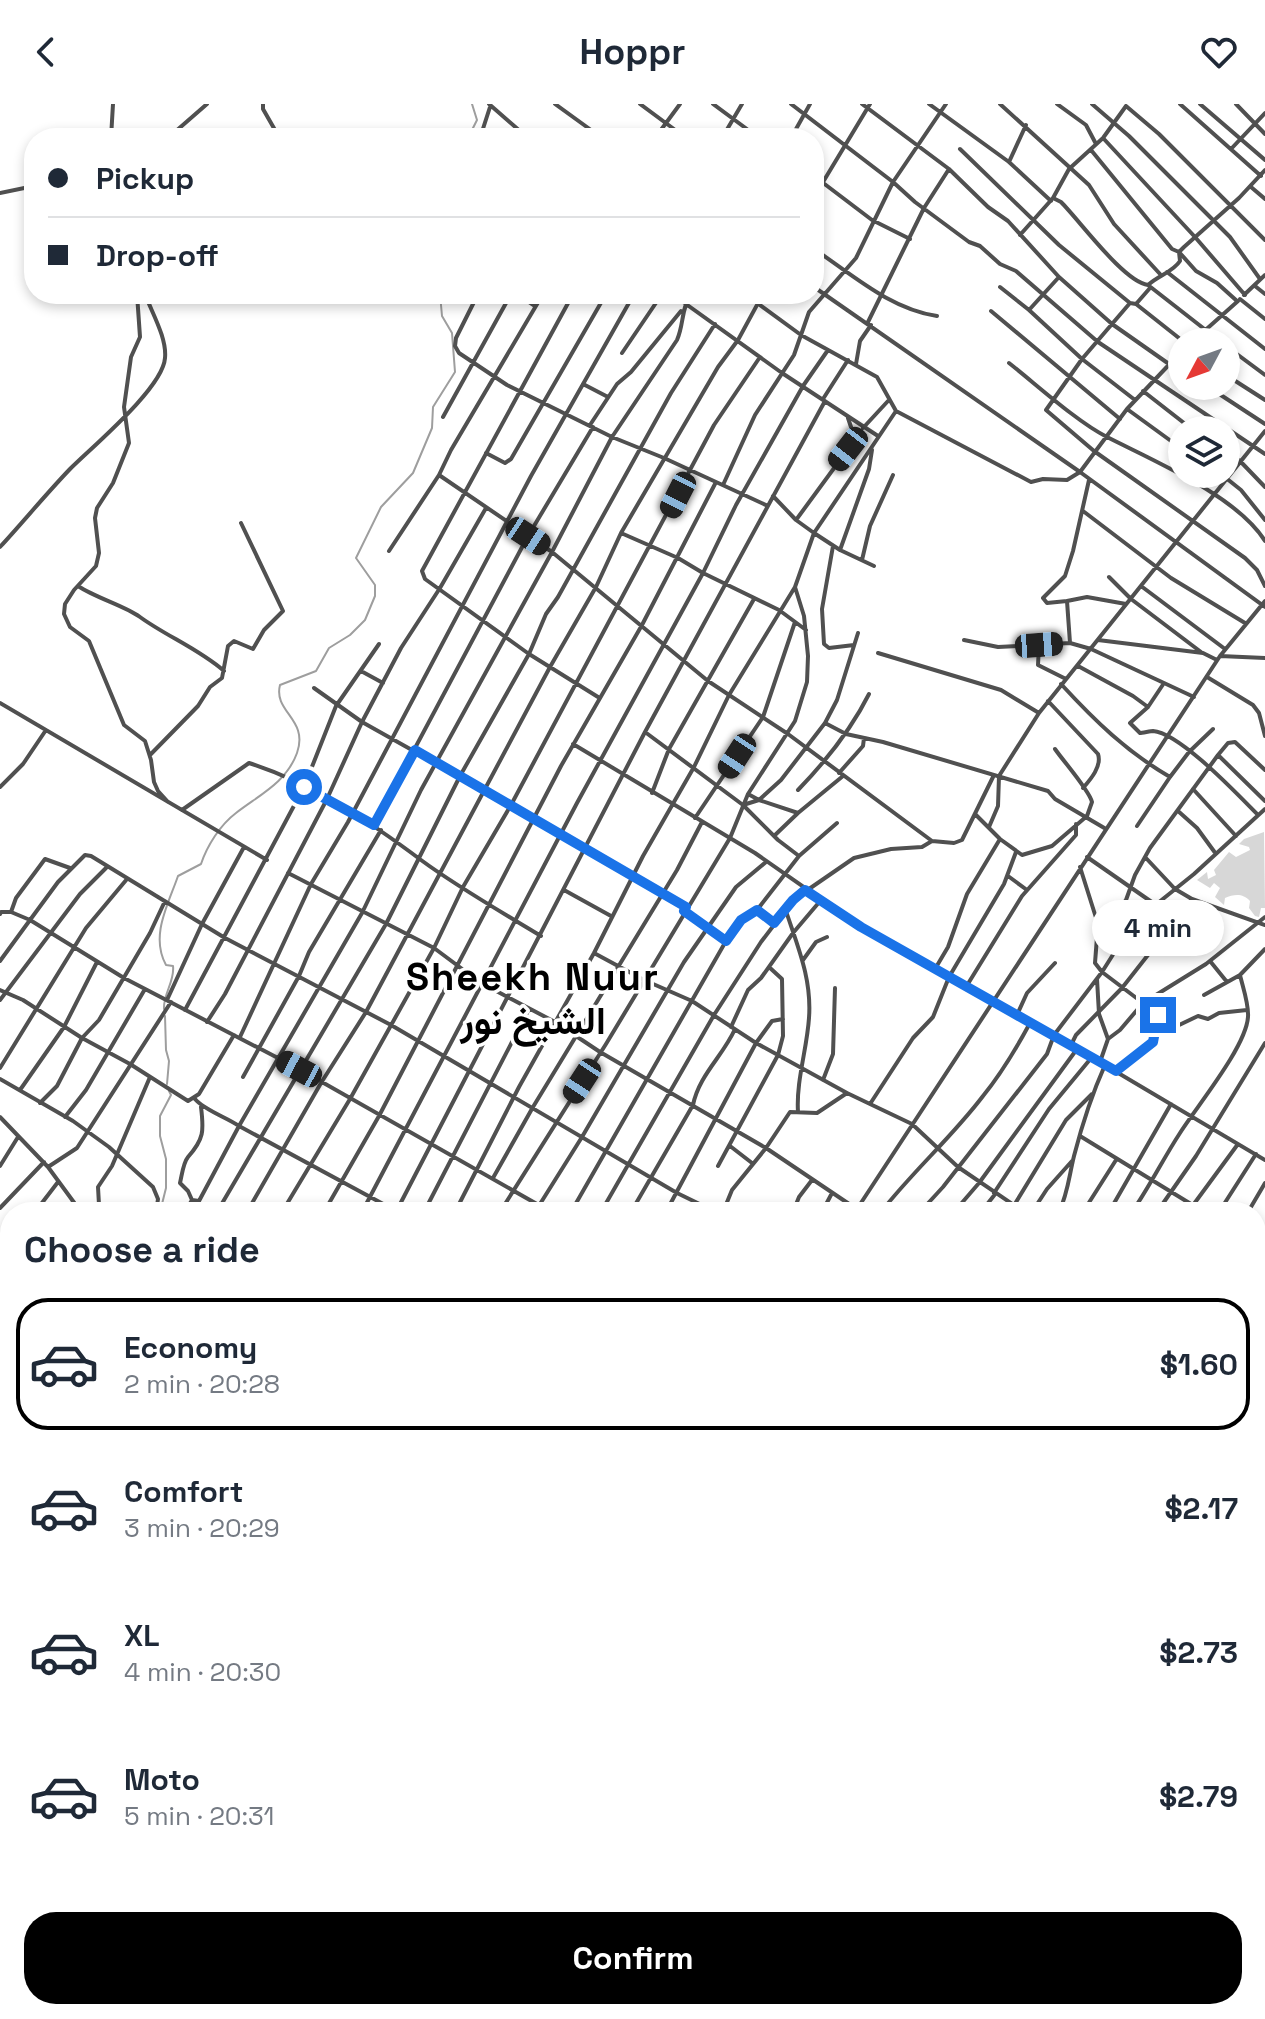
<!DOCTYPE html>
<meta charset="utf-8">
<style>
:root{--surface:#fff;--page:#f6f6f7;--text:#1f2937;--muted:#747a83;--line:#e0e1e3;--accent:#000}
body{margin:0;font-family:"Space Grotesk",Vazirmatn,sans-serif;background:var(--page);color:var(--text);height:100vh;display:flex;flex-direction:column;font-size:30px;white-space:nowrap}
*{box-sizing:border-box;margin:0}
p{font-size:26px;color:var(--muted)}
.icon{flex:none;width:44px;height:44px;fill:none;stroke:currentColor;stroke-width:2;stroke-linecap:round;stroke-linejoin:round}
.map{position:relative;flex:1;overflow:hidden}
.side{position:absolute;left:0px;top:1098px;width:1266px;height:818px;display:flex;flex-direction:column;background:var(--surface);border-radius:32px 32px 0 0;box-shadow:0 4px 12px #0003}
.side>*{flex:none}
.hud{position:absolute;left:24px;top:24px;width:800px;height:176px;border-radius:32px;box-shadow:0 4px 12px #0003;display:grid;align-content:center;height:176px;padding:0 24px;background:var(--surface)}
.needle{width:52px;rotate:229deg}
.buttons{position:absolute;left:1168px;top:224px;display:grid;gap:16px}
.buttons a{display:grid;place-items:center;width:72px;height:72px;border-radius:50%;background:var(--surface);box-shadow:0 4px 12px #0003;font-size:40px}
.end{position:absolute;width:36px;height:36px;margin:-18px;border:10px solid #1a73e8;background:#fff;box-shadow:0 0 0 4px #fff}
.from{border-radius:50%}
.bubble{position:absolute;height:56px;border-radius:28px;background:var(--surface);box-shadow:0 4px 12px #0003;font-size:26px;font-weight:800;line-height:56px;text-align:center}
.car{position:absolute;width:24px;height:48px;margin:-24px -12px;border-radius:10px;box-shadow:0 0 6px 2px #0007;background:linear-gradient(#222 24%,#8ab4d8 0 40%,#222 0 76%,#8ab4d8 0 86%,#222 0)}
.hud b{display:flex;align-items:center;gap:28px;height:76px;font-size:30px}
.hud b+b{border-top:2px solid var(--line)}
.hud i{width:20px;height:20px;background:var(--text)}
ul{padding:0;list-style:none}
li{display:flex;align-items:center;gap:24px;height:132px;margin:0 16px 12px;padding:0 8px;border:4px solid transparent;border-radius:32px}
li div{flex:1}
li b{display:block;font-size:30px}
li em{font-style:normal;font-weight:800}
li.active{border-color:var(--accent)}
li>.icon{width:72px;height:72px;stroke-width:1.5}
h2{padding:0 24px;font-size:36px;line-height:96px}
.button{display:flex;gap:16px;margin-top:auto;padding:16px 24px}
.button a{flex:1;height:92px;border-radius:32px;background:var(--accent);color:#fff;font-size:32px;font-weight:800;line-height:92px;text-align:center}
header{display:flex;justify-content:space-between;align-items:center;height:104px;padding:0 24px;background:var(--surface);font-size:36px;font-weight:800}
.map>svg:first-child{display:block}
</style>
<header><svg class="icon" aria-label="back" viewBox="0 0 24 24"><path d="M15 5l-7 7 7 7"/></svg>Hoppr<svg class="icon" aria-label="heart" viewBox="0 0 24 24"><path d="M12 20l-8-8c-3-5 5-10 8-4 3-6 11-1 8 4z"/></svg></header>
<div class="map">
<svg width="1265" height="1915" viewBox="0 0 1265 1915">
<rect width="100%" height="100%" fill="#fff"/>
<path fill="#d7d7d7" d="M 1264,728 L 1265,804 L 1261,804 L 1259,813 L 1255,812 L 1249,804 L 1250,797 C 1243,789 1234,790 1225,794 L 1224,801 L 1215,793 L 1220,784 L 1214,779 L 1210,784 L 1197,776 L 1207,768 L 1208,775 L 1216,771 L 1214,766 L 1229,748 L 1236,753 L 1250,746 L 1249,743 L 1239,740 L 1244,735 Z"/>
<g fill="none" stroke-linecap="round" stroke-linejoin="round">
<path stroke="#9e9e9e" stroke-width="2" d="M 468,34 L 477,16 L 472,0
M 164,905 C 163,890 175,877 173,862 L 166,861 C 150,832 168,801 178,772 L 201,760 C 207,742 220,721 236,709 C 259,691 286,679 297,649 C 309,615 273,608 280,581 L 316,567 L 329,544 L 350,531 L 365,516 L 375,492 L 375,481 L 356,454 L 381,403 L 413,369 L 432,324 L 433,303 L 455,268 L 452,229 L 442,212 L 440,190
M 165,912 L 166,946 L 169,957 L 167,980
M 160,1108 L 166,1084 L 166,1055 L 160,1032 L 160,1012 L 171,991 L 169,987"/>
<path stroke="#505050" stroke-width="4" d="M 263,0 L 263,5 L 275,26 L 274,34
M 489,0 L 528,34
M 555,0 L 602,34
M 640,0 L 686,34
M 713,0 L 759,34
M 791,0 L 893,78 L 915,98 L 969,138 L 980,142 L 1000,160 L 1016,167 L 1098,238 L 1265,350
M 862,0 L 949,65 L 988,103 L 1008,117 L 1059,173 L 1112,220 L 1169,260
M 929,0 L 1009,58 L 1051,97
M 1000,0 L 1089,81 L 1114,120 L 1160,170
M 1057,0 L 1086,21 L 1096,40
M 1092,0 L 1129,32 L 1230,133 L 1260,175
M 1180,0 L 1261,72
M 1200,0 L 1265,56
M 1236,0 L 1265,30
M 1126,2 L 1159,30 L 1265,136
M 111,34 L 113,0
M 168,34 L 207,0
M 480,34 L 490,3
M 655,34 L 680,0
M 722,34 L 742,0
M 791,34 L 810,0
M 1103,34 L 1195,133 L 1245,191
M 960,45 L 1059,141 L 1130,199 L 1136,200 L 1184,238
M 1231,45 L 1265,9
M 1091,46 L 1172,145 L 1179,148 L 1196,167 L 1217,179 L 1237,197
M 1009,58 L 1026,21
M 814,72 L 872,116 L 910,135
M 1251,83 L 1265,95
M 0,89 L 34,82
M 814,93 L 870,0
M 1053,94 L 1061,98 C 1080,117 1124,178 1148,181 L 1221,238
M 1020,131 L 1053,94 L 1069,65 L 1103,34 L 1126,2
M 814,145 C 853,171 890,205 937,212
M 1167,168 L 1265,245
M 1059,173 L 1029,206 L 1082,255 L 1135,296
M 1148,181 C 1159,171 1173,168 1180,157 L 1179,148 L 1184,143 L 1239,94 L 1265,66
M 1255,182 L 1265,190
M 814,183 L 1080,368 L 1265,503
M 1000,183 L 1029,206
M 137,190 L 140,233 L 131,253 L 124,303 L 129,339 L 113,379 L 97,404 L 95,414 L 99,449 L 96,462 L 74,486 L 65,500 L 64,510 L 70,523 L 89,537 L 124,621 L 145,637 L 151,656 L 154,678 L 158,687 L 168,698
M 478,190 L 456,234 L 455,242 L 459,249 L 507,281 L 612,333 L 664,354 L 768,402
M 517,190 L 535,202
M 543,190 L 451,346 L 439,371 L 552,448 L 708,577 L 788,630 L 932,737 L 922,743 L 891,745 L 854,754 L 793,796 L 761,838 L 714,911 L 601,1108
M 573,190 L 422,467 L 425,475 L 529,550 L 598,593
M 672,190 L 782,269 L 878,332
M 745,190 L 801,231 L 877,273 L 896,307 L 1031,378 L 1043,375 L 1067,376 L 1080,368 L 1127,305 L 1182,247
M 1244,191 L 1265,171
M 452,195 L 454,190
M 1240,195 L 1265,215
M 1130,199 L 1082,255 L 1046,306 L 1094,347 L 1245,454 L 1257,466 L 1265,482
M 1136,200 L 1150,184
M 991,207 L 1120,315
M 868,218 L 924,104 L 949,65
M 1192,238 L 1238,197
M 1226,242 L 1265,271
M 622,249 L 662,190
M 1171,258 L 1182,265
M 1009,259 C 1037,281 1076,317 1107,333 C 1154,357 1237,392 1265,437
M 856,260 L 860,237 L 871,221
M 1226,271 L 1265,296
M 583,280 L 608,293
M 1207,282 L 1265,320
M 1143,287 L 1193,326
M 823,295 L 848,256
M 1127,305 L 1182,345
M 443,313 L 511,190
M 590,321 L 617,280 L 631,268 L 681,207
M 863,324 L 888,297
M 1226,348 L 1240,357 L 1265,383
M 486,349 L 505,359 L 511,355 L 606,190
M 1221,370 L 1241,386 L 1265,416
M 723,381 L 755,311 L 794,251 L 809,208 L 856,154 L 893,78 L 946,0
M 1083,407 L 1171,474 L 1245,519
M 796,416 L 851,341 L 853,329 L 848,314
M 621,429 L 678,454 L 703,469 L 779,506 L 806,526
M 833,442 L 822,505 L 824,540 L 829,544 L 854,541
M 0,443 C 24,417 46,390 70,365 C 92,343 163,284 165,254 C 167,234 152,209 145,190
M 840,446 L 869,365 L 872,346
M 389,447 L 439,371
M 862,456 L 870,422 L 893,371
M 874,462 L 840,446 L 814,429 L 896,307
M 1109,473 L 1131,495 L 1201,548
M 78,482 C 96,494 125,502 140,513 C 166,532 199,545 224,567
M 1141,482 L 1225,545
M 1067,497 L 1087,493 L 1126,500
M 964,536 L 998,543 L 1070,539 L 1091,545 L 1164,579
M 1098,536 L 1203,549 L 1217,556
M 1070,539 L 1067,497 L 1047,499 L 1043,494 L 1065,472 L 1073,447 L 1089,376
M 1039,541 L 1038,561 L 1066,575
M 878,549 L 1001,586 L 1039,609
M 1220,552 L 1265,554
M 1078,562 L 1133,592 L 1148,603
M 361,567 L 383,579
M 1207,573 L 1253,601 L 1259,609 L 1265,632
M 1061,580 C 1095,617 1127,648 1170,673 L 1189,648 L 1213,625
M 314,584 L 362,618 L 633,770 L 686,803
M 1194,593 L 1164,579 L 1148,603 L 1130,619 L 1140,629 C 1142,629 1151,627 1153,627 C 1180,629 1238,691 1258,711
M 1048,597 L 1098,650 C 1102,662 1091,675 1083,684
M 0,599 L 267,756
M 825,619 L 846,630 L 883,638 L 1048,687 L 1055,695 L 1106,725
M 573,640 L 755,749 L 861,823 L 1044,925 L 1265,1056
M 150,651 L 198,602 L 210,583 L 222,574 L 228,542 L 234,537 L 253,545 L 264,526 L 283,507 L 241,419
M 1218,651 L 1228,639 L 1235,638 L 1265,666
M 839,669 L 863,642 L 864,634
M 0,683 L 23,660 L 46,626
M 1193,685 L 1236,732
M 798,686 C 826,657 851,626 869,590
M 652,689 L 669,645 L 754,495
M 748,690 L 759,696 L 798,709 L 843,672
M 743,701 L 759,696 L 781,676 L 825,619 L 837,596 L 858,529
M 182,706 L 249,659 C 312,679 369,717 421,756 C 456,782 503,809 541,832
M 1178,707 L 1197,724 L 1216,750
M 976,711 L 1000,735 L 1022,751 L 1052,742 L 1087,712 L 1092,698 C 1089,686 1064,658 1055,645
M 695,714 L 763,613 L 795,518
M 374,721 L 528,432 L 593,323
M 1137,722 L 1170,673
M 989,723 L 998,702 L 999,672 L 1039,609 L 1265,327
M 774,732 L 798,709
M 932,737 L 954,739 L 962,736 L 994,671
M 799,752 L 837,719
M 1087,753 L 1156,801
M 1145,753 L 1175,785 L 1192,795 L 1265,821
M 1080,763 L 1098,820 L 1095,859 L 1102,868 L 1143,899
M 288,769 L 434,844 L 481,879 L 555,918 L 600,948 L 766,1044 L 861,1108
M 1008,772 L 1027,786
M 564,786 L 611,812
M 785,804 C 797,841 812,874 809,914 C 807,945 796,977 798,1008
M 757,806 L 774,819
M 684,807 L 726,837
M 11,808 L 16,794 L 45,755 L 70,764
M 0,810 L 1,808 L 11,808 L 30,816 L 0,857
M 1098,820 L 1115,809 L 1126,796 L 1135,771 L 1150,744 L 1218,651 L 1265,697
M 594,849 L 644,876 L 692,897 L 756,939 L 847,989
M 803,856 L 816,838 L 827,833
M 1210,857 L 1227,878
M 935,865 L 948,843 L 967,790 L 1000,735
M 1097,875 L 1099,910 L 1108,935 L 1100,958
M 966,883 L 1022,792 L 1076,731 L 1076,720
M 0,886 L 23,896 L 82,934 L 130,960 L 188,997 L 199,990 L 234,931
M 1204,891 L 1240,871 L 1265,845
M 0,896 L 80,790 L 106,764
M 167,896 L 202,820 L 244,743
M 185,906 L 304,683 L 336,602 L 379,540
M 1017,911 L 1027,889 L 1055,859
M 1158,911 L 1175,923 L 1198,912 L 1208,915 L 1219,909 L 1247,906
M 207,918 L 225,890 L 327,695 L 362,618 L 401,544 L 440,484 L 486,404
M 731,923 L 748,886 L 761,874 L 793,829 L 821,796
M 240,933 L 311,780 L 348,718 L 531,372 L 634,190
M 1108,935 L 1120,926 L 1143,899 L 1206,860 L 1265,813
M 1071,941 L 1076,931 L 1122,884 L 1192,795
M 0,964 L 86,824 L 127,775
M 1116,967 L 1155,934 L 1158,911 L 1147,896
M 243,973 L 299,872 L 309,848 L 381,726
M 0,975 L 73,1017 L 109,1043 L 153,1083 L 158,1095 L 156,1108
M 823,976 L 833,950 L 835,884
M 20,986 L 64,923 L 97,858
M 40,999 L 57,982 L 82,934 L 99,916 L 150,829 L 165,797
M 870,1000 L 912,1020 L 958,1063 L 1024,1108
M 0,1013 L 48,1063 L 81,1108
M 65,1013 L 86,986 L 145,885
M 1080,1032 L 1204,1108
M 730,1042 L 752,1059
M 0,1062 L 18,1033
M 718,1062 L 778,951 L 783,932 L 782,875 L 769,863
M 48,1063 L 77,1044 L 171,898
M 493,1074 L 533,1003 L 677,766 L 702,718
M 994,1089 L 1049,1005 L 1092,953
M 192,1096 L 188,1087 L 180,1079 C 182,1071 183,1059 188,1053 C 204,1035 204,1027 201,1003
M 0,1104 L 44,1058
M 397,1106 L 645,628 L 825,297
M 35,1108 L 58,1078
M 66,1108 L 73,1098
M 96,1108 L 99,1101 L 98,1083 L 112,1062 L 150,973
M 185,1108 L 192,1096 L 199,1097 L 239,1022 C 226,1013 204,1006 195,995
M 217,1108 L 386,820 L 460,672 L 529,550 L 546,510 L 558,493 L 671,289 L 715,220
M 247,1108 L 321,979 L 366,908 L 550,563 L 596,483 L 621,429 L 718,263 L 738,236 L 763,190
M 282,1108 L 350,995 L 434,844 L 463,783 L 511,701 L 714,321 L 760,253
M 324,1108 L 379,1012 L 561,662 L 642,521 L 716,378
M 362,1108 L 577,699 L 703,469 L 736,401 L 803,282 L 828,246
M 398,1108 L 239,1022 L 362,809 L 421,686 L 552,448 L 612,333 L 677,236 C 684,220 681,205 691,190
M 424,1108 L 529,905
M 455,1108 L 519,983 L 594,849 L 643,752 L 694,663 L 729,591 L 795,483
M 500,1108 L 606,940 L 730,734 L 748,690 L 795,617 L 807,578 L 808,552 L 804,512 L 795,483 L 814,429 L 796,416 L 773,392
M 535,1108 L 582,1033 L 684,858 L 736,783 L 766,758
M 551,1108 L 299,965 L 124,874 L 30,816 L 58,778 L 85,751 L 91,752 L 225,834 L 391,921 L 677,1089 L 716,1108
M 571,1108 L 726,837 L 741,816 L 757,806 L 799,752 L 778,736 L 743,701 L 645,628
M 631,1108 L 693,1001 C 699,971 723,952 735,925
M 666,1108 L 756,939 L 772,917 L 783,915
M 723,1108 L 732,1086 L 766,1044 L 790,1008 L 817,1009 L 847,989 L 870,1000 L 913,934 L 933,913 L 949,873 L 1004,780 L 1016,748
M 793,1108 L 799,1093 L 812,1076
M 822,1108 L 832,1089
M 855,1108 L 1220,552 L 1265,497
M 881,1108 C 913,1067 952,1033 983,992 C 1001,970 1016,945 1030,919
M 920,1108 L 943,1083 L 1047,950 L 1054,931 L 1102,868 L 1133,819 L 1194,770 L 1265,705
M 954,1108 L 979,1079 L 1077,945
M 981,1108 L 996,1089
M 1010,1108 L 1066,1016 L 1092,990
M 1032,1108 L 1047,1085 L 1072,1057
M 1059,1108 C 1068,1089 1069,1072 1074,1052 C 1082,1021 1092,990 1105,961
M 1083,1108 L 1116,1056
M 1109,1108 L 1171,1000
M 1132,1108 C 1150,1082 1163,1055 1180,1029 C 1197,1002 1246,943 1248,913 C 1249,900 1243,884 1240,871
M 1157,1108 L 1196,1052 L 1265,939
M 1188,1108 L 1238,1040
M 1219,1108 L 1256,1050
M 1248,1108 L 1265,1079
M 1256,1137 L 1265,1143
M 1259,1139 L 1265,1129
M 0,1154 L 10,1140
M 1256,1163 L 1265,1151
M 0,1202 L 10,1190
M 1256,1215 L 1265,1207
M 1256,1239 L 1265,1227
M 0,1253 L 10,1240
M 1256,1257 L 1265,1263
M 1256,1288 L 1265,1274
M 1256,1289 L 1265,1295
M 0,1300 L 10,1290
M 0,1318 L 10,1315
M 1256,1334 L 1265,1315
M 0,1357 L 10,1369
M 1256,1357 L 1265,1344
M 1256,1359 L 1265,1365
M 1256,1383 L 1265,1370
M 1256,1422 L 1265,1409
M 1256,1467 L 1265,1454
M 1256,1479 L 1265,1485
M 1256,1503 L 1265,1491
M 0,1539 L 10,1536
M 1256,1539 L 1265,1526
M 1256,1580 L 1265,1570
M 1256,1582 L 1265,1589
M 1256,1615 L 1265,1622
M 1256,1631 L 1265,1638
M 1256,1656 L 1265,1663
M 1256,1687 L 1265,1694
M 1256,1714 L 1265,1721
M 1256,1744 L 1265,1751
M 0,1754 L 10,1761
M 1256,1773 L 1265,1780
M 0,1789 L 10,1782
M 0,1797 L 10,1806
M 1256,1801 L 1265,1808
M 1256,1820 L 1265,1807
M 1256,1830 L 1265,1837
M 0,1848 L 10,1858
M 1256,1850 L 1265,1857
M 1256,1869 L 1265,1876
M 0,1896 L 10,1905
M 1256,1904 L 1265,1912
M 11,1906 L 22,1915
M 70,1906 L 80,1915
M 122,1906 L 133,1915
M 179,1906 L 190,1915
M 230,1906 L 241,1915
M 293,1906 L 304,1915
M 424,1906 L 429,1915
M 488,1906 L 496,1915
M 528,1906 L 542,1915
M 631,1906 L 637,1915
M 755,1906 L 766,1915
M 884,1906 L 899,1915
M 938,1906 L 951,1915
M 990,1906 L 1002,1915
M 1047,1906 L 1057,1915
M 1066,1906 L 1076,1915
M 1109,1906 L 1120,1915
M 1141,1906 L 1151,1915
M 1176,1906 L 1186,1915
M 1204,1906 L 1213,1915
M 1229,1906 L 1239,1915
M 101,1915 L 109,1906
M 173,1915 L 180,1906
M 311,1915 L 316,1906
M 376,1915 L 381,1906
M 437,1915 L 444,1906
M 477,1915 L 489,1906
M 507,1915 L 515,1906
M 572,1915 L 580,1906
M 656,1915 L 662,1906
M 696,1915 L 702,1906
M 734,1915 L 741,1906
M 773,1915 L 779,1906
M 811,1915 L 817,1906
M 853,1915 L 859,1906
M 915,1915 L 921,1906
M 993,1915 L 1000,1906
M 1038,1915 L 1043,1906
M 1126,1915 L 1134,1906"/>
</g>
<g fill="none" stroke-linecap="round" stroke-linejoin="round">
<path stroke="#1a73e8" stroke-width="10" d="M 304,683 L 374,721 L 415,646 L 686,803 L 684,807 L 726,837 L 741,816 L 757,806 L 774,819 L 793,796 L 805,786 L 861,823 L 1116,967 L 1153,938 L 1158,911"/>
</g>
<g text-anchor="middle" stroke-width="7" stroke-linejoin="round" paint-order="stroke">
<g font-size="38" font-weight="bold" letter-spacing="2" fill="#000" stroke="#fff">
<text x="533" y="886">Sheekh Nuur<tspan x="533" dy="44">الشيخ نور</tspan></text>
</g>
</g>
</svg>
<div class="buttons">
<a><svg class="needle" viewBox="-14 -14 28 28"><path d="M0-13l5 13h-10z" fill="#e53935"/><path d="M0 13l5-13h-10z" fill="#747a83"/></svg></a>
<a><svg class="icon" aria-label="layers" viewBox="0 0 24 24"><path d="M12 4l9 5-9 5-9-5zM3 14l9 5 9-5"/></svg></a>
</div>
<i class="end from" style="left:304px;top:683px"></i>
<i class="end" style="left:1158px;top:911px"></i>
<div class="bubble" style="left:1092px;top:796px;width:132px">4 min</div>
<i class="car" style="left:848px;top:345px;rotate:218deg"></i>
<i class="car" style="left:678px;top:391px;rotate:207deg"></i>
<i class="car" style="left:528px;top:432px;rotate:123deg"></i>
<i class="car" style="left:1039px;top:541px;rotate:86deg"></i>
<i class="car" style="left:737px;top:652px;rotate:213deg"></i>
<i class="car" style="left:299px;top:965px;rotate:298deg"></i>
<i class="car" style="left:582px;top:977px;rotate:213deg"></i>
<div class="hud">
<b><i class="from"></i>Pickup</b>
<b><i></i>Drop-off</b>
</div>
<section class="side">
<h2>Choose a ride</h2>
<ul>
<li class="active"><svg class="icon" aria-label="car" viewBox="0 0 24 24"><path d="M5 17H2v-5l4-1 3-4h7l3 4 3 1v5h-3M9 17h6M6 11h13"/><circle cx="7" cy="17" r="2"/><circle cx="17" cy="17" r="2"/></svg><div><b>Economy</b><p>2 min · 20:28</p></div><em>$1.60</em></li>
<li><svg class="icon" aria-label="car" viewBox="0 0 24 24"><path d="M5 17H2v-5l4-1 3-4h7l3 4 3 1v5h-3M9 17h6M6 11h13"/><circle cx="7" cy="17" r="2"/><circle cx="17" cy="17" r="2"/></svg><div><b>Comfort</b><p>3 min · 20:29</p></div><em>$2.17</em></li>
<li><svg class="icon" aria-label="car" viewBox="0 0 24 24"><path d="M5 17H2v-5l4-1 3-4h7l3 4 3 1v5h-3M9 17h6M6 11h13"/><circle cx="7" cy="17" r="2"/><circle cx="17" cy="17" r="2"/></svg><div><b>XL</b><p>4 min · 20:30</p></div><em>$2.73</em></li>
<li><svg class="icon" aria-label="car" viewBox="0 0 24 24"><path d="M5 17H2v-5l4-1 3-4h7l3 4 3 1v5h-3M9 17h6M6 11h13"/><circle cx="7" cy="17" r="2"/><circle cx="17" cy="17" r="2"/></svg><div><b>Moto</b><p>5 min · 20:31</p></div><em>$2.79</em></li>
</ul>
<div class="button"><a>Confirm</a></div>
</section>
</div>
